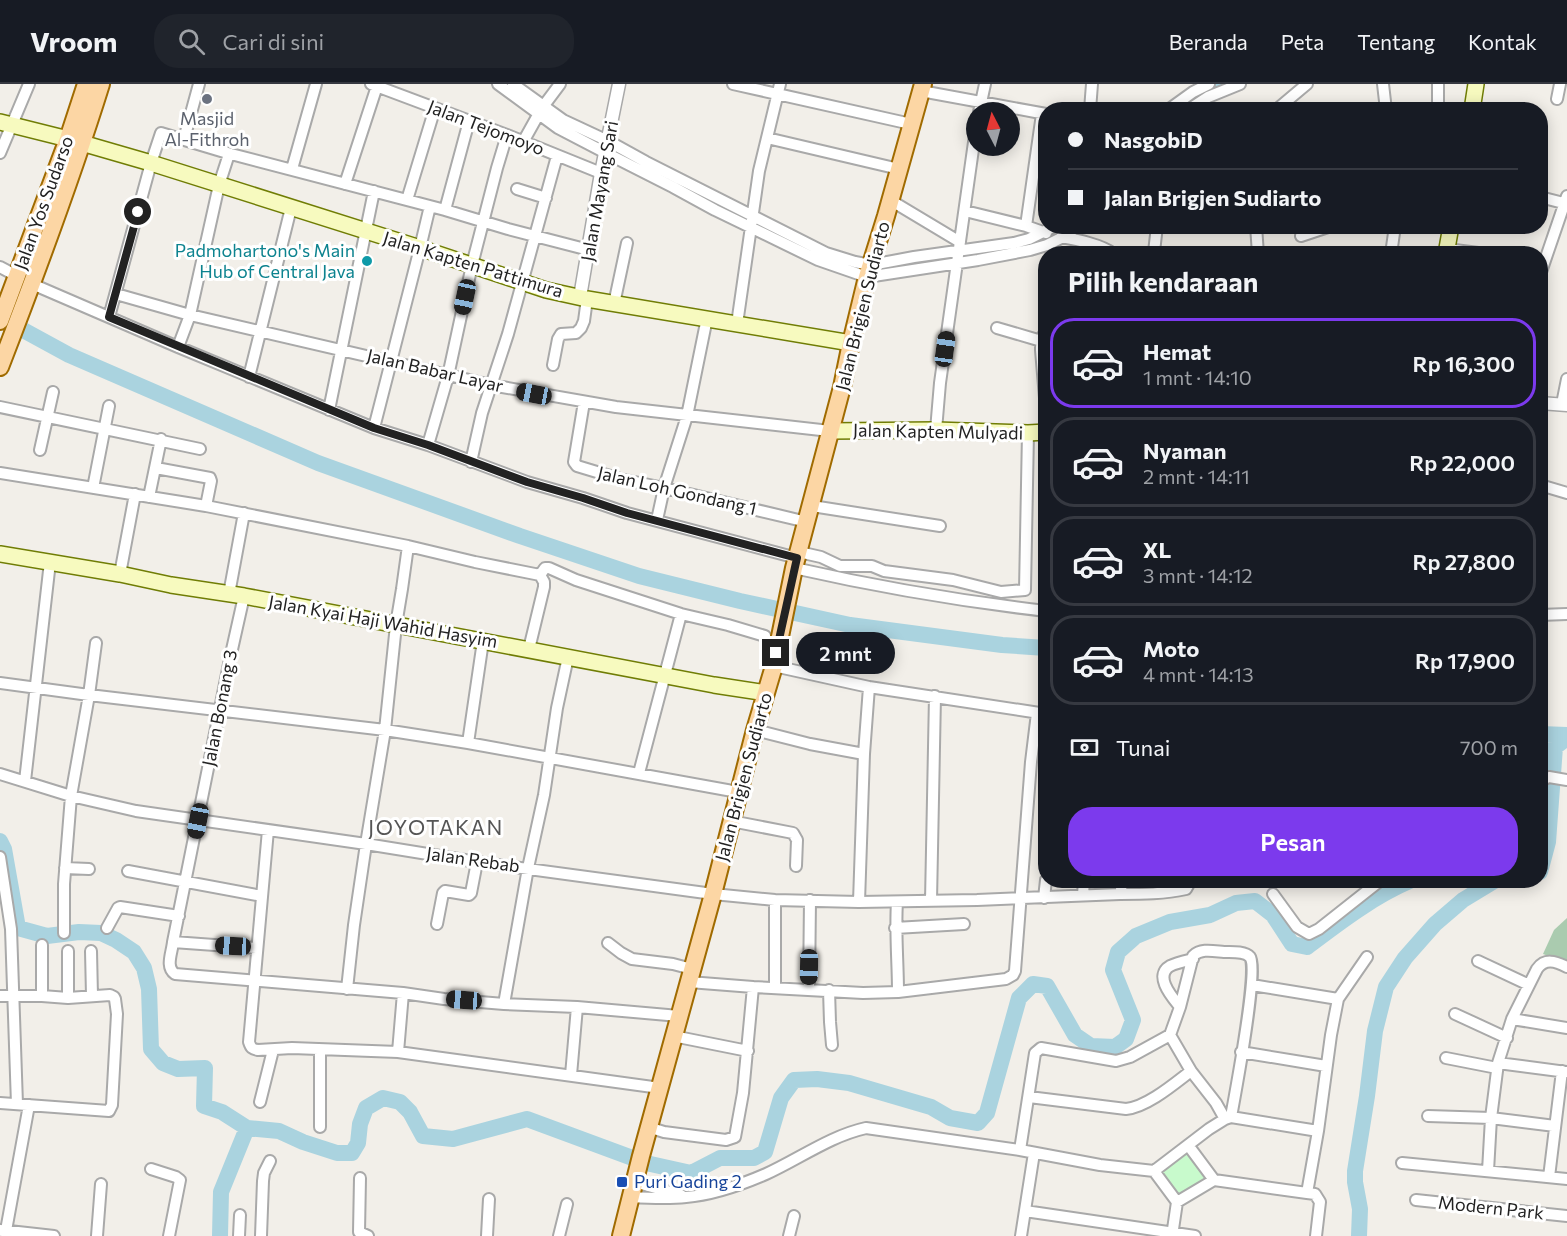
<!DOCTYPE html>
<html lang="id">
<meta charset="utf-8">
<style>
:root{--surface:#171b24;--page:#20242c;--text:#f1f3f6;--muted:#9ea1a6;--line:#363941;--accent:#7c3aed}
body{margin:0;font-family:Commissioner,sans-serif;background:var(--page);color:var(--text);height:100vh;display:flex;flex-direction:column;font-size:22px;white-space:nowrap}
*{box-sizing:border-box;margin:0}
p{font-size:20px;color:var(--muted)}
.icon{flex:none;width:33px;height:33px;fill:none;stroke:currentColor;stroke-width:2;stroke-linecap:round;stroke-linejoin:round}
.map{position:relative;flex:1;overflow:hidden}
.side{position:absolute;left:1038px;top:162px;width:510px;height:642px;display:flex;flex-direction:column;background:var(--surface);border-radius:24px;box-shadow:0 3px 15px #0003}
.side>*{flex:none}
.top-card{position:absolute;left:1038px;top:18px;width:510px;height:132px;border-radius:24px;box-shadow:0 3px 15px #0003;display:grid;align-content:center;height:132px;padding:0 30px;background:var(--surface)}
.needle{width:39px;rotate:354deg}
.fabs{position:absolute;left:966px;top:18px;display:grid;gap:12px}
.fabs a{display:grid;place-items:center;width:54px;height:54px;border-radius:50%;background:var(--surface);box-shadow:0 3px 15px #0003;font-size:30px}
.end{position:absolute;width:27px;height:27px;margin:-14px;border:8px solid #222;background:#fff;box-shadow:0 0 0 3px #fff}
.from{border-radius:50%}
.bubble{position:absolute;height:42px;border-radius:21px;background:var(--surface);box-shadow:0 3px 15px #0003;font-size:20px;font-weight:600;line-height:42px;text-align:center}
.car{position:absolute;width:18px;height:36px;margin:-18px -9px;border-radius:8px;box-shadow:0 0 4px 2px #0007;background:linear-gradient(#222 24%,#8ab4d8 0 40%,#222 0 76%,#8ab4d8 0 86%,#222 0)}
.top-card b{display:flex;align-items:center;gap:21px;height:57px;font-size:22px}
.top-card b+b{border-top:2px solid var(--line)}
.top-card i{width:15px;height:15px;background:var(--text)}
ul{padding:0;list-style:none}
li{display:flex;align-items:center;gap:18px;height:90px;margin:0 12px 9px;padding:0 18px;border:3px solid var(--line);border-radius:24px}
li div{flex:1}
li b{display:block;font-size:22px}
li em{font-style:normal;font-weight:600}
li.on{border-color:var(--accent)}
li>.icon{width:54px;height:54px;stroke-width:1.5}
h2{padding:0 30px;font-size:27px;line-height:72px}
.pay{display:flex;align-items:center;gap:15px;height:66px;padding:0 30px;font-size:22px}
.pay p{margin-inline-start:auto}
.action{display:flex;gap:12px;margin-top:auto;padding:12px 30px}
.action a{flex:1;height:69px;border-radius:24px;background:var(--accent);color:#fff;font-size:24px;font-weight:600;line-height:69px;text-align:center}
header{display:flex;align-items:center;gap:36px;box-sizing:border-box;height:84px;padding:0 30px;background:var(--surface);border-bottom:2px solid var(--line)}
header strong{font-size:28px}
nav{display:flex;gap:33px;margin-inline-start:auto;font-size:21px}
.search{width:420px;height:54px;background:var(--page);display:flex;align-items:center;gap:15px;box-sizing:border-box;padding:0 21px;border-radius:24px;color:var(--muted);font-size:22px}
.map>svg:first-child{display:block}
</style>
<header>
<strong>Vroom</strong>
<div class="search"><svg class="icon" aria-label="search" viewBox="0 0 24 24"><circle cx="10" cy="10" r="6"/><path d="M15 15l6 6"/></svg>Cari di sini</div>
<nav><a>Beranda</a><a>Peta</a><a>Tentang</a><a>Kontak</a></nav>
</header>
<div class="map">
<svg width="1567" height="1152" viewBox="0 0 1567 1152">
<rect width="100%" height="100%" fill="#f2efe9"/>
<path fill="#aacbaf" d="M 1567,834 L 1567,879 L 1543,870 L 1554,846 Z"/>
<path fill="#c8facc" d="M 1187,1067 L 1206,1094 L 1179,1113 L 1160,1087 Z"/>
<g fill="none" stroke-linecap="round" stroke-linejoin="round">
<path stroke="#aad3df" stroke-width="9" d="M 1203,6 L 1217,0
M 704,113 L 785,154
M 1040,154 L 1057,148 L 1065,142
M 961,174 L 1004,165"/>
<path stroke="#aad3df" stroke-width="16" d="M 3,235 L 69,271 L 318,379 L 520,452 L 639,492 L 740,517 L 850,541 L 1002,561 L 1046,564
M 1540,650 L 1567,651
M 0,757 L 4,765 L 18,844 L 47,852 L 79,848 L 101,849 L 116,856 L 134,868 L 144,884 L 149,905 L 151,965 L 163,979 L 178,985 L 205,984 L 204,1022 L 222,1028 L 247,1044 L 279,1047 L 303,1058 L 337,1069 L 352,1069 L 358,1059 L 360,1040 L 366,1024 L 383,1014 L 400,1018 L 410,1028 L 423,1052 L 453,1055 L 527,1035 L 646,1079 L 691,1089 L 720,1074 L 754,1074 L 765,1068 L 781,1014 L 794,996 L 817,995 L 849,999 L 931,1023 L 950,1034 L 978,1039 L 987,1029 L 1019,914 L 1033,900 L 1047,902 L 1075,951 L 1091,962 L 1115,963 L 1126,955 L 1133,936 L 1113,886 L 1118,868 L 1136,852 L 1170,838 L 1210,831 L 1236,819 L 1255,817 L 1273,831 L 1292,860 L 1307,863 C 1340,838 1374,812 1412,796
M 1540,788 L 1548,758 L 1555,663 L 1567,654
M 220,1152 L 221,1108 L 247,1044
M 1359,1152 L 1360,1125 L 1355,1098 L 1355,1087 L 1367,1012 L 1375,947 L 1386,903 L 1405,874 L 1435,840 L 1463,816 L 1496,796"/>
<g stroke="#a9a9a9" stroke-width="14">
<path id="minor" d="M 371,0 L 507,51 L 601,89
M 498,0 L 558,44 L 606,69 L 673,103 L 715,126 L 818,176 L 867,193 L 978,176 L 1030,166 L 1047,161 L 1063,153 L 1079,142
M 513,0 L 563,36 L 608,57 L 646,78 L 826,169 L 855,178 L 871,181 L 914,173 L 1014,159 L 1029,155 L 1055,142
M 733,0 L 911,40
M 1383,0 L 1386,26
M 921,7 L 1046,30
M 1557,15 L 1560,0
M 1090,26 L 1092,0
M 1168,26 L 1193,8 L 1209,0
M 1188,26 L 1208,13 L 1240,0
M 1276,26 L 1307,0
M 1434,26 L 1438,23 L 1438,0
M 979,28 L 985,0
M 767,54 L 899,85
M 184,55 L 199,0
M 523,58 L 542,24 L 560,0
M 0,69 L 29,0
M 292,85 L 316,0
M 345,100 L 377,2
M 517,105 L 546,114
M 1540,113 L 1567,120
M 407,116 L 435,24
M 890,116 L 960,158
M 445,126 L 469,37
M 965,127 L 1026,142 L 1046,149
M 1026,142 L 1042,30
M 1256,142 L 1258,170
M 1301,152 L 1331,142
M 1061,153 C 1078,156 1100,160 1114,170
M 1447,165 L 1486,170
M 1154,168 L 1157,142
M 1391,170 L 1395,142
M 0,183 L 17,192
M 1540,191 L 1567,112
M 32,200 L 178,263 L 374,344 L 428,361 L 527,398 L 583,414 L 627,429 L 797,474
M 116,210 L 190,231 L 491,301 L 616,323 L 830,347
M 614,220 L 627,159
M 109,233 L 151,79 L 161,49 L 231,70 L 445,126 L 508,145 L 589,166
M 737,240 L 759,87 L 780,0
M 997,244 L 1038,256 L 1041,255 L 1046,247
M 1046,261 L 1041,263 L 1041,266 L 1046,326
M 178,263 L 190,231 L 219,101 L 229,70
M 553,281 L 558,255 L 561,250 L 576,249 L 581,244 L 584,237 L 587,215
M 249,293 L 291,124
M 584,318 L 574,378 L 577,382 L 620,395 L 664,404 L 807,438
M 1562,320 L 1567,295
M 0,323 L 200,365
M 329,326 L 374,107
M 374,344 L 420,164 L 430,122
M 936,346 L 940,299 L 976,44
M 428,361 L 448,292 L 472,181 L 497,84 L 507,51
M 40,366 L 53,308
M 471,378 L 482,329 L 508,250 L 557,72
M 156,384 L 210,394 L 211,397 L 206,422
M 0,389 L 206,422 L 408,462 L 475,478 L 540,491 L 544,498 L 544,503 L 529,565
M 1540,401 L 1567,409
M 93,404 L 109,322
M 149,413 L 161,355
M 812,422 L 940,442
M 657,436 L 664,404 L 687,332 L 707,234
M 799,468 L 821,473 L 840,482 L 872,482 L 884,487 L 953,496 L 1001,508 L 1025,506 L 1028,349
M 794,484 C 878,503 960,517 1046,527
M 120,490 L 135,410
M 540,491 L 545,484 L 549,484 L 576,496 L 681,530 L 728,541 L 765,552
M 229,510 L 244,429
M 244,512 L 231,570 L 173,858 C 172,869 165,883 175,890 L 403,909 L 444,915 L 504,920 L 577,923 L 679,932
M 1540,531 L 1567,530
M 774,582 L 869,603 L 1046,630
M 0,599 L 89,611 L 385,646 L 468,659 L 738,708
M 755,646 L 810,660 L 864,670
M 468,659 L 483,557
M 639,689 L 681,530
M 0,690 L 71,712 L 136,727 L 366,760 L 477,778 L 713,810 L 775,816 L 859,818 L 977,816 L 1120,810 L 1123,796
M 25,697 L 50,478
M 1540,697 L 1549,693 L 1567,696
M 731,737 L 793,749 L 797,756 L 796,782
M 268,746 L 249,958 C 251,964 252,965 258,966 L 292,964 L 398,968 L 660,1004
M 0,773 L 11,845 L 17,1020
M 65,784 L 89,785
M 128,787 L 262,812
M 1120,810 C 1143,810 1164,810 1186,805 L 1191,796
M 1273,810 L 1297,843 L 1309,850 L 1319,845 L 1381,796
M 1083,811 L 1084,796
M 1044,814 L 1046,796
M 775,816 L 775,903
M 931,817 L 935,612
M 859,818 L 864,670 L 869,603
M 897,818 C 895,848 898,878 898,908
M 437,840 L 443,809 L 445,807 L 469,811 L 471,809 L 477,778
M 107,844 L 118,824 L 120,823 L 179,832
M 895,844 L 964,840
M 64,849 L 64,800 L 71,712 L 89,611 L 96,559
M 173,858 L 257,864
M 608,859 L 621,869 L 632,875 L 673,880 L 692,885
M 68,867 L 68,914
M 91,867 L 92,912
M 1478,877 L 1529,901
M 689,898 L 753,903 L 863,909 L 898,908 L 1006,895 L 1013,891 L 1015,887 L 1031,678 L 1037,629
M 1252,901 L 1338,915
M 347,905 L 354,841 L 366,760 L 385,646 L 396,541 L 402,505 L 408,462
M 809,905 L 810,816
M 829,906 L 830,938 L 832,961
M 0,912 L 42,912 L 68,914 L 110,911 L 114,913 L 115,915 L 117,930 L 112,1021 L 109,1027 L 0,1019
M 42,912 L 42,861
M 504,920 L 528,784 L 544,711 L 557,624 L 568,573
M 1180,923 C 1173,914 1153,892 1170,882 C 1176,879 1185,877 1193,875
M 1455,930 L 1507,954
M 1512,935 L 1567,944
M 1170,951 L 1191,987 L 1216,1019 L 1225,1035
M 673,952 L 748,967
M 398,968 L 403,909
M 1241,968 L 1326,982
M 1446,974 L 1497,984
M 1498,979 L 1567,988
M 571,991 L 577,923
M 1029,1013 L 1126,1025 C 1147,1023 1174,1000 1191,987
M 260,1018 L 273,966
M 1428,1032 L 1491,1034 L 1555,1042
M 320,1043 L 320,966
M 648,1043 L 664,1048 L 726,1056 L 735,1053 L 743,1009 L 753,903
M 1188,1061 L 1214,1096
M 1020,1066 L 1035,969 L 1041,964 L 1116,977 L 1130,973 L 1170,951 L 1180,923 L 1193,872 C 1201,864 1213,867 1224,868 C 1231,868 1245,867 1250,873 C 1259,884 1235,1011 1231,1033
M 1402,1079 L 1567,1095
M 151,1085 L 176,1093 L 180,1096 L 169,1152
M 1154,1087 L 1177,1118 L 1172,1152
M 1488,1087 L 1491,1034 L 1498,979 L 1512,935 L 1537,885 C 1545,874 1555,877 1567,883
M 1549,1093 L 1562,987
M 360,1094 L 359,1148 L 368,1152
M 634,1098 L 681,1111
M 631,1113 C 649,1114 668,1115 686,1113 C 711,1111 743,1100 766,1090 C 799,1075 830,1052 866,1044 L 1020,1066 L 1100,1081 L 1154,1087 L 1209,1045 L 1225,1035 L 1231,1033 L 1318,1047
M 1416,1116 L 1567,1132
M 1177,1118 L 1214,1096 L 1307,1109
M 1025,1127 L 1195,1152
M 0,1146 L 54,1152
M 5,1152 L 29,1021
M 97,1152 L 101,1100
M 239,1152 L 240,1131
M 261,1152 L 263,1097 L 264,1089 L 270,1077
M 487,1152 L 489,1115
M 559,1152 L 567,1120
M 789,1152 L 794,1132
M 1021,1152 L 1034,1069
M 1316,1152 L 1320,1118 L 1315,1110 L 1307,1109 L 1318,1047 L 1331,951 L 1338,915 L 1367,873"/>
</g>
<g stroke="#a9a9a9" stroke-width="15">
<path id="tertiary" d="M 580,213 L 601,89 L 619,0
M 1540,319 L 1567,321"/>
</g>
<g stroke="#707d05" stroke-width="18">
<path id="secondary" d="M 1472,26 L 1476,0
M 0,38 L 68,55 L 151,79 L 420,164 L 546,206 L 587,215 L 851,259
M 1446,170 L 1451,142
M 830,347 L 936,346 L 1028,349 L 1046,348
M 0,470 L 120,490 L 171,501 L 244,512 L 714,601 L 766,609"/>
</g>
<g stroke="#a06b00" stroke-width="20">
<path id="primary" d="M 0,237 L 68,55 L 86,0
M 0,283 C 36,190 71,96 101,0
M 621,1152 L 641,1072 L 713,810 L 755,646 L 774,582 L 794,484 L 842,303 L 851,259 L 867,193 L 886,132 L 923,0"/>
</g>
<use href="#minor" stroke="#fff" stroke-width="10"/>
<use href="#tertiary" stroke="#fff" stroke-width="12"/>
<use href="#secondary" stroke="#f7fabf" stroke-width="15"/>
<use href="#primary" stroke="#fcd6a4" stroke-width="16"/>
</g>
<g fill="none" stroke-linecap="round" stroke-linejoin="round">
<path stroke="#222" stroke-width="8" d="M 138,128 L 109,233 L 374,344 L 428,361 L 527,398 L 583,414 L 627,429 L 797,474 L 776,569"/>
</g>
<circle fill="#6b7280" stroke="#fff" stroke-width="2" cx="207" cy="15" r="6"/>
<circle fill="#0f9aa8" stroke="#fff" stroke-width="2" cx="367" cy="177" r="6"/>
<rect fill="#1a4fb4" stroke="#fff" stroke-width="2" x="616" y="1092" width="12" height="12" rx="3"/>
<g text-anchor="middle" stroke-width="6" stroke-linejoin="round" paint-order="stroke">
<g font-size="18" fill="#5b616d" stroke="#fff">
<text x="207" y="41">Masjid<tspan x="207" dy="21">Al-Fithroh</tspan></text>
</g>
<g font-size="18" fill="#222" stroke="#fff">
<text transform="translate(486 44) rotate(21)" y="6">Jalan Tejomoyo</text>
<text transform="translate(600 107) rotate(-80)" y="6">Jalan Mayang Sari</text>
<text transform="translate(44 119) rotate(-70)" y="6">Jalan Yos Sudarso</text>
<text transform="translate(473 181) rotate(17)" y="6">Jalan Kapten Pattimura</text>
<text transform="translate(863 222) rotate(-76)" y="6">Jalan Brigjen Sudiarto</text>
<text transform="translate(435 287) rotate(13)" y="6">Jalan Babar Layar</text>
<text transform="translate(938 348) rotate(1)" y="6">Jalan Kapten Mulyadi</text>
<text transform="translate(677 407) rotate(13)" y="6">Jalan Loh Gondang 1</text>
<text transform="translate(383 538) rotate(10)" y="6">Jalan Kyai Haji Wahid Hasyim</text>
<text transform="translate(220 624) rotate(-79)" y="6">Jalan Bonang 3</text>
<text transform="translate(744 693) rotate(-75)" y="6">Jalan Brigjen Sudiarto</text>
<text transform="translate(473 776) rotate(8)" y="6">Jalan Rebab</text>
<text transform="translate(1491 1124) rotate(6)" y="6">Modern Park</text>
</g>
<g font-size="18" fill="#0d838f" stroke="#fff" text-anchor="end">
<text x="355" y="173">Padmohartono's Main<tspan x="355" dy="21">Hub of Central Java</tspan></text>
</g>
<g font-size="18" fill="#164399" stroke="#fff" text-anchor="start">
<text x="634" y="1104">Puri Gading 2</text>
</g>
<g font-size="21" letter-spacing="1.5" fill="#555" stroke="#fff">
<text x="436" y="751">JOYOTAKAN</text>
</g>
</g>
</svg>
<div class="fabs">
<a><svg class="needle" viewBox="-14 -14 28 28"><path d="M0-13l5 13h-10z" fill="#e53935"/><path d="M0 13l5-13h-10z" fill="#9ea1a6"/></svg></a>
</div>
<i class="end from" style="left:138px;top:128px"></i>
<i class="end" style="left:776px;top:569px"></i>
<div class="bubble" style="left:796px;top:548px;width:99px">2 mnt</div>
<i class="car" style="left:465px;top:213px;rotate:192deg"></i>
<i class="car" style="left:945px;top:265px;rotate:8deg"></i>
<i class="car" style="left:534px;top:310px;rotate:281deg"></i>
<i class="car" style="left:198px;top:737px;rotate:191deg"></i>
<i class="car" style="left:233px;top:862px;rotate:273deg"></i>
<i class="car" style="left:809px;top:883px;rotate:181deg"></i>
<i class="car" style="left:464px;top:916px;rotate:274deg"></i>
<div class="top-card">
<b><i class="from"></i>NasgobiD</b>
<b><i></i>Jalan Brigjen Sudiarto</b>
</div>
<section class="side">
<h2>Pilih kendaraan</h2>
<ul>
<li class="on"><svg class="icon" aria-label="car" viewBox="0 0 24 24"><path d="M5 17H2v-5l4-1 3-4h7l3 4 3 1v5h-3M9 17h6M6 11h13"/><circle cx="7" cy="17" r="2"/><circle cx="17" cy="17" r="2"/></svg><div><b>Hemat</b><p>1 mnt · 14:10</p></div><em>Rp 16,300</em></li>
<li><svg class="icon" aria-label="car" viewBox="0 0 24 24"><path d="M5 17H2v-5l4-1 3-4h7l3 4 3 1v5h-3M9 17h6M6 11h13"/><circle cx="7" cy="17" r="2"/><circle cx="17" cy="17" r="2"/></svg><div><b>Nyaman</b><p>2 mnt · 14:11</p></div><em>Rp 22,000</em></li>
<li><svg class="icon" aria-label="car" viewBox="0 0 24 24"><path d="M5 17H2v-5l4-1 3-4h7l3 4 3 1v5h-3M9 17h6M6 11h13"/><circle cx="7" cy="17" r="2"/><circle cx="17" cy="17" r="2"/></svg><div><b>XL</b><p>3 mnt · 14:12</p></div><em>Rp 27,800</em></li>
<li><svg class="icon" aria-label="car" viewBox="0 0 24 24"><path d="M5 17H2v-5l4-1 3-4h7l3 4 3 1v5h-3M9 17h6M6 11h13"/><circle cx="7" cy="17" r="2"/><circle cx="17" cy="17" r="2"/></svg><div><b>Moto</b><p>4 mnt · 14:13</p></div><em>Rp 17,900</em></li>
</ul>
<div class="pay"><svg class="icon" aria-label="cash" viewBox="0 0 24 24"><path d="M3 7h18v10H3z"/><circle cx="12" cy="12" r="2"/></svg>Tunai<p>700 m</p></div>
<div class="action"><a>Pesan</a></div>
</section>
</div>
